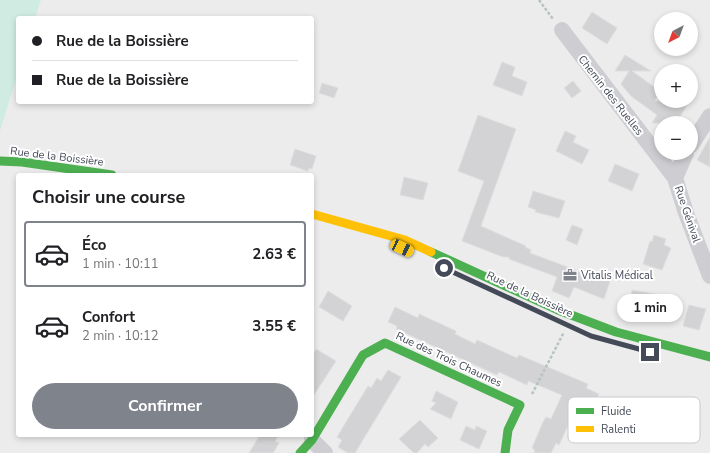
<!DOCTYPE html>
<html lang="fr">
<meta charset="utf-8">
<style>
:root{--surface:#fff;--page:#f6f6f6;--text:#202124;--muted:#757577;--line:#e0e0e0;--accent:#7f838c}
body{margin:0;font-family:"Nunito Sans",sans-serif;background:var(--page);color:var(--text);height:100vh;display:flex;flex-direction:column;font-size:15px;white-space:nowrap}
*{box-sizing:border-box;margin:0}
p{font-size:13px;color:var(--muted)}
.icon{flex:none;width:22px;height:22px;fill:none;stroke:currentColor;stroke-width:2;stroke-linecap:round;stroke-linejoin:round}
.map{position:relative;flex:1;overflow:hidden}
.details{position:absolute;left:16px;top:173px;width:298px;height:264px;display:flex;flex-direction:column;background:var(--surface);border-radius:4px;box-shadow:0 2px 6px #0003}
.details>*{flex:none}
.top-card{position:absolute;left:16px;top:16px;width:298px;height:88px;border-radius:4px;box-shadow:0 2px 6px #0003;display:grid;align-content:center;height:88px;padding:0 16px;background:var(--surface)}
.needle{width:26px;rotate:221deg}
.tools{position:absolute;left:654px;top:12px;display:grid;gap:8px}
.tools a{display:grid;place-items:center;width:44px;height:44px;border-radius:50%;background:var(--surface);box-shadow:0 2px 6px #0003;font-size:20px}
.end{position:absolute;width:18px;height:18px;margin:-9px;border:5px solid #444a58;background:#fff;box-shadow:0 0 0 2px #fff}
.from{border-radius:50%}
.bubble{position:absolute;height:28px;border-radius:14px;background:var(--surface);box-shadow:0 2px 6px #0003;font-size:13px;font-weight:700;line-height:28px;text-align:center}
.car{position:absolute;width:12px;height:24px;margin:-12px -6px;border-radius:5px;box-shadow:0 0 3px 1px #0007;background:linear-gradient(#f5c518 24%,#345 0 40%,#f5c518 0 76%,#345 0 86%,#f5c518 0)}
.top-card b{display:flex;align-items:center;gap:14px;height:38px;font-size:15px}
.top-card b+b{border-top:1px solid var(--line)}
.top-card i{width:10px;height:10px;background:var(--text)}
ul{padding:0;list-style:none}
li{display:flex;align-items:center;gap:12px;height:66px;margin:0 8px 6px;padding:0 8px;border:2px solid transparent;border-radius:4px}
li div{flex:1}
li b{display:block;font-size:15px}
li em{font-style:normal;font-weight:700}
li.active{border-color:var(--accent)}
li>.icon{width:36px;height:36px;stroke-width:1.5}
h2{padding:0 16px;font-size:18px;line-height:48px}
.action{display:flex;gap:8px;margin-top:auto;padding:8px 16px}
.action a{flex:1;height:46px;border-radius:24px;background:var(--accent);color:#fff;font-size:16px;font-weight:700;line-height:46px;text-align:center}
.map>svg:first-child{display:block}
</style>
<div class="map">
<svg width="710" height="453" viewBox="0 0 710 453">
<rect width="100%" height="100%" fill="#edecec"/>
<path fill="#d0ece2" d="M 0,0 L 41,0 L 35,18 L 18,18 L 18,73 L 0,131 Z"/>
<path fill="#d3d3d5" stroke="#dededf" d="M 592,12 L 617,28 L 607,44 L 582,28 Z
M 625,55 L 651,71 L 632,71 L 661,92 L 654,101 L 680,101 L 687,105 L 676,123 L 652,123 L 657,115 L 631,96 L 621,84 L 629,71 L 615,71 Z
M 502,62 L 515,67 L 512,76 L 527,82 L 522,96 L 493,85 Z
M 573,81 L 581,91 L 572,98 L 564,88 Z
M 322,83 L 338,88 L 334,98 L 319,93 Z
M 478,115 L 516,129 L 481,226 L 526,246 L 525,247 L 531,250 L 530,253 L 586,274 L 588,269 L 611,278 L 604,299 L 574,287 L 569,298 L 552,291 L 557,277 L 509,259 L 509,257 L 503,257 L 462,241 L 484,181 L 458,171 Z
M 565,131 L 576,136 L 573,142 L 589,150 L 582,164 L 556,151 Z
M 710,137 L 710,167 L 697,160 Z
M 295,149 L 316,156 L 312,169 L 309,168 L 308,171 L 290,165 Z
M 615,164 L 639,174 L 632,191 L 608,181 Z
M 404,177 L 428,183 L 423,200 L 400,195 Z
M 533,191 L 565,201 L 559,218 L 535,212 L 536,210 L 528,207 Z
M 572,225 L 583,229 L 577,245 L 566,240 Z
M 654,235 L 666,239 L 664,245 L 671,248 L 662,270 L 643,264 L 650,241 L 652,242 Z
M 632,290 L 660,295 L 657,313 L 629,309 Z
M 328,291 L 352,306 L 343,321 L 319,307 Z
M 689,305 L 706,309 L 699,330 L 683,326 Z
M 395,307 L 418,318 L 419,314 L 456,331 L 455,334 L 475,344 L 477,340 L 517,358 L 519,355 L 588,384 L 586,388 L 599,394 L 589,414 L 576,408 L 559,445 L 556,443 L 551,453 L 534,453 L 535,450 L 532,448 L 543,422 L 546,417 L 551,419 L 562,395 L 528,381 L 527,385 L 499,372 L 497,375 L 396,329 L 397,326 L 388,322 Z
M 316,349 L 336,361 L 312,398 L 312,357 Z
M 388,370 L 401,377 L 355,453 L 348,453 L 338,447 L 342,440 L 337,437 L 368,386 L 371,388 L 377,378 L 381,381 Z
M 436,391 L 458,402 L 451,419 L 430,409 L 436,403 L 432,401 Z
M 420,420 L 438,438 L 428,447 L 425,444 L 417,453 L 414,453 L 399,439 Z
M 466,426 L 475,430 L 476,426 L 487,431 L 479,449 L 460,440 Z
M 260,435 L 279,435 L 275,441 L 279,443 L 273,453 L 249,453 Z"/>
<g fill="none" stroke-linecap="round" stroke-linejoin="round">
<path stroke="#b7c3c2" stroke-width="2.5" stroke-dasharray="3 2" stroke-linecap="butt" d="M 539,0 L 553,19
M 532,394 L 564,332"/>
<path stroke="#ceced2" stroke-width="16" d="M 562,30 L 675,178
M 691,145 L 710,116
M 686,153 L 675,178 L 686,213 L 710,276
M 312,440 L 325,453"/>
<path stroke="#4caf50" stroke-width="9" d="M 0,161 L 22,162 L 112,175
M 431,252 L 558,310 L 616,332 L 710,357
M 300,453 L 312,440 L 363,355 L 385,343 L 520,405 L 508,430 L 505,453"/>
<path stroke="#ffc107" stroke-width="9" d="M 312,214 L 405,240 L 431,252"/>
</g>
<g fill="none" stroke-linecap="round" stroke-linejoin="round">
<path stroke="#444a58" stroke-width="5" d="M 444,268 L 591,336 L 650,352"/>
</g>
<defs>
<g id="office-bare" transform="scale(1.08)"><path d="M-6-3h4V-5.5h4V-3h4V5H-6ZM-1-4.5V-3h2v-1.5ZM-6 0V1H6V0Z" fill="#7f838c" stroke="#fff" stroke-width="2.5" paint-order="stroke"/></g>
</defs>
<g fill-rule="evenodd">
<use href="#office-bare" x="570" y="275"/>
</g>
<g text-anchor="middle" stroke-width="4" stroke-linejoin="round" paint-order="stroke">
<g font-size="11" fill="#444a58" stroke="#fff">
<text transform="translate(611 95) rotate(52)" y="4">Chemin des Ruelles</text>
<text transform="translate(57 156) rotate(7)" y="4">Rue de la Boissière</text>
<text transform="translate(688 214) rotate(71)" y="4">Rue Génival</text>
<text transform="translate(530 294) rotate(25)" y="4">Rue de la Boissière</text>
<text transform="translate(449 359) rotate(25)" y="4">Rue des Trois Chaumes</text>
</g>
<g font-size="11" fill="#444a58" stroke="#fff" text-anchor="start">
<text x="581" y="279">Vitalis Médical</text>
</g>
</g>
<rect x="568" y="397" width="132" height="46" rx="6" fill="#fff" stroke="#c7c9cd" stroke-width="1"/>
<rect x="576" y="408" width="18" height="6" fill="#4caf50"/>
<rect x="576" y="426" width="18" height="6" fill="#ffc107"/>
<g font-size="11" fill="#444a58">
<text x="601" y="415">Fluide</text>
<text x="601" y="433">Ralenti</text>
</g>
</svg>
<div class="tools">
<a><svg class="needle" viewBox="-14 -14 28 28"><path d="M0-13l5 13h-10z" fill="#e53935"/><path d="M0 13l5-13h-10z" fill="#757577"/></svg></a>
<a>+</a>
<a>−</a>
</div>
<i class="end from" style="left:444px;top:268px"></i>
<i class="end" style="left:650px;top:352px"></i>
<div class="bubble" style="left:617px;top:294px;width:66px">1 min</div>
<i class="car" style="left:402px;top:248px;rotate:115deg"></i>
<div class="top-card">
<b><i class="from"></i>Rue de la Boissière</b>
<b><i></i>Rue de la Boissière</b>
</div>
<section class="details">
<h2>Choisir une course</h2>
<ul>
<li class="active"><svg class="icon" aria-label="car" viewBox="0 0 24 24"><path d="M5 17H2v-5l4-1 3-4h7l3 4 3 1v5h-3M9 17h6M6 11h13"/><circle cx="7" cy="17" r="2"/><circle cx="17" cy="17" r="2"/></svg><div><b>Éco</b><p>1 min · 10:11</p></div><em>2.63 €</em></li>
<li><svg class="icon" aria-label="car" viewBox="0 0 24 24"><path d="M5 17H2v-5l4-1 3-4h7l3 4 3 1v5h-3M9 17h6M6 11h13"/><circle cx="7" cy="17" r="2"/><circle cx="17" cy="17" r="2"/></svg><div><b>Confort</b><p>2 min · 10:12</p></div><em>3.55 €</em></li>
</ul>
<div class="action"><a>Confirmer</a></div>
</section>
</div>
